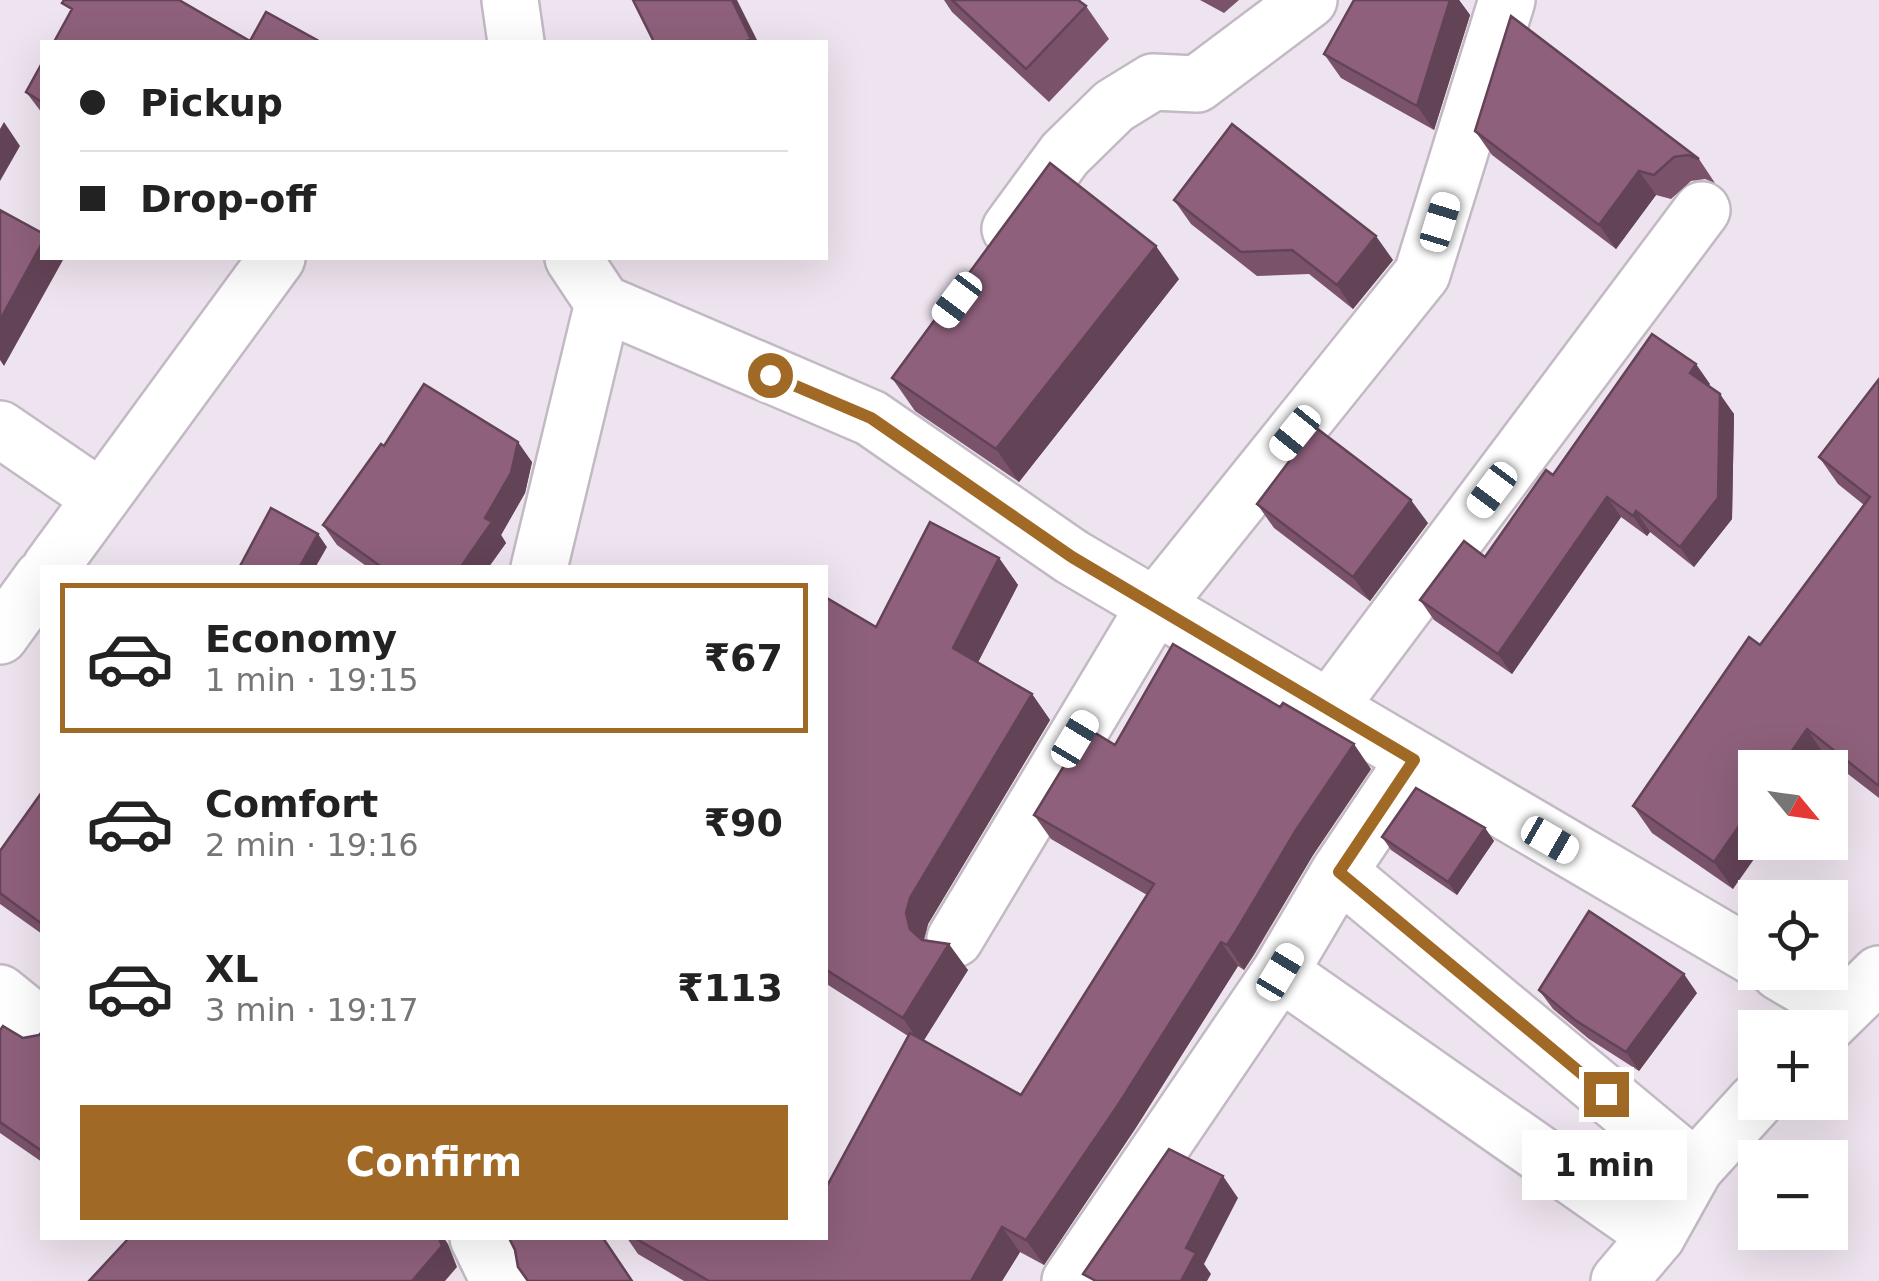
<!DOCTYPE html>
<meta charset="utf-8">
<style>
:root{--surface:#fff;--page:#f6f6f6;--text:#222;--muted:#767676;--line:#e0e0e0;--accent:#a06925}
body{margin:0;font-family:"DejaVu Sans",sans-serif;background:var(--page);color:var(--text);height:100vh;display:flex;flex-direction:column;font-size:38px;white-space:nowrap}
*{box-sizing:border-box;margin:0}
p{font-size:32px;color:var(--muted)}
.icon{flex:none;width:55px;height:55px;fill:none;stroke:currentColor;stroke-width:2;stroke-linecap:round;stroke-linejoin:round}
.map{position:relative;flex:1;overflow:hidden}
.drawer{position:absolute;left:40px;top:565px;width:788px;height:675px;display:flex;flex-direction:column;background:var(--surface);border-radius:0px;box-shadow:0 10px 40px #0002}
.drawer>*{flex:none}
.banner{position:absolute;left:40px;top:40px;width:788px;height:220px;border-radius:0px;box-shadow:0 10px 40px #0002;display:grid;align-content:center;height:220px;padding:0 40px;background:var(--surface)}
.needle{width:65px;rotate:119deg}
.buttons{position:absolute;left:1738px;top:750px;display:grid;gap:20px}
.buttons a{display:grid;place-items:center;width:110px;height:110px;border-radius:0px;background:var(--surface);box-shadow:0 10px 40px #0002;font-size:50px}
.end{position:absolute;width:45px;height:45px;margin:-22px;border:12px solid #a06925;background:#fff;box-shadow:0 0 0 5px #fff}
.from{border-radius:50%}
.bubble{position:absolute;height:70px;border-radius:0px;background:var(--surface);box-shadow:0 10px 40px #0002;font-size:32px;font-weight:700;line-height:70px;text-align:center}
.car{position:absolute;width:30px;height:60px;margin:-30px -15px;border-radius:12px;box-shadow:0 0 8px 2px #0007;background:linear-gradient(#fff 24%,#345 0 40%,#fff 0 76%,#345 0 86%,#fff 0)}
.banner b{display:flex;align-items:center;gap:35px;height:95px;font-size:38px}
.banner b+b{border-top:2px solid var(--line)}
.banner i{width:25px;height:25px;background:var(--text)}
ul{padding:18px 0 0;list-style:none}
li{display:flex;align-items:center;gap:30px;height:150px;margin:0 20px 15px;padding:0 20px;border:5px solid transparent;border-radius:0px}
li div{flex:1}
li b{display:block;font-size:38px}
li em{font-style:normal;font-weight:700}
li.active{border-color:var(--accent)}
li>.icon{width:90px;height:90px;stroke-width:1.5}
.button{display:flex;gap:20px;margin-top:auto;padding:20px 40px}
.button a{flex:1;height:115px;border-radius:0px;background:var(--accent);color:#fff;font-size:40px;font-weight:700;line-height:115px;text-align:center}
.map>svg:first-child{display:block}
</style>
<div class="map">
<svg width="1879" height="1281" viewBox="0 0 1879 1281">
<rect width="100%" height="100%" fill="#eee4ef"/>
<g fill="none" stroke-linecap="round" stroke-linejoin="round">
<g stroke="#c2b9c4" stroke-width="60">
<path id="street" d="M 510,0 L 516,42
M 1010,229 L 1065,154 L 1114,106 L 1153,82 L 1197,84 L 1309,0
M 573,258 L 603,303 L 871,418 L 1072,557 L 1755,958
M 0,429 L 101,498
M 50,568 L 277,258
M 539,568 L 603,303
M 0,636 L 42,578
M 1328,709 L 1702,210
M 1339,872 L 1695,1168
M 955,939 L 1155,606 L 1422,274 L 1507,0
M 1280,972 L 1657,1236
M 1779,972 L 1842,1009
M 0,993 L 42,1027
M 478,1238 L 499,1281
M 1070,1281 L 1280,972 L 1339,872 L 1414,760"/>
</g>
<g stroke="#c2b9c4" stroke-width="60">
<path id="secondary" d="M 1824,1028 L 1879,974
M 1619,1281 L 1657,1236 L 1695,1168 L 1755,1102"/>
</g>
<use href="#street" stroke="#fff" stroke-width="55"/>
<use href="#secondary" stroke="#fff" stroke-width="55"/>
</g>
<path fill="#7a536a" d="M 944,0 L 1078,0 L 1086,6 L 1109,39 L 1049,102 L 952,12 Z
M 1200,0 L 1239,0 L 1224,13 Z
M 1354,0 L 1459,0 L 1470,15 L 1434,130 L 1341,78 L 1324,54 Z
M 1511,16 L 1699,159 L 1715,183 L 1705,179 L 1691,181 L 1671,199 L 1656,195 L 1616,249 L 1492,155 L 1475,131 Z
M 42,63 L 42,113 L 26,92 Z
M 1174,200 L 1393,260 L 1353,309 L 1309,274 L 1257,276 L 1191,224 Z
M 1179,279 L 1019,482 L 915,411 L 892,378 Z
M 1879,379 L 1879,798 L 1826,757 L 1818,768 L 1755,768 L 1733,889 L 1652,833 L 1633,806 L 1760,645 L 1864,505 L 1838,484 L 1819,457 Z
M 1710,384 L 1708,386 L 1734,414 L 1732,519 L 1694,567 L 1650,532 L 1647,536 L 1621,517 L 1512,674 L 1434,620 L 1420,600 L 1485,557 L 1553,475 Z
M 384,446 L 532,462 L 525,493 L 501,535 L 506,543 L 488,568 L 369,568 L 337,545 L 323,525 Z
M 1257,504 L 1428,523 L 1370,601 L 1274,528 Z
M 999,558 L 1018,585 L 978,662 L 1032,694 L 1050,720 L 928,924 L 924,940 L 968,970 L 923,1041 L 1021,1095 L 1147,895 L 1051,839 L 1034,815 L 1115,745 L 1371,769 L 1313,855 L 1254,955 L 1244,970 L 1238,966 L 1135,1129 L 1044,1265 L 1020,1252 L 1002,1281 L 684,1281 L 638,1254 L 627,1238 L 825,1238 L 828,1184 L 908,1036 L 825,983 L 825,597 L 876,627 Z
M 42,792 L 42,934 L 0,904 L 0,851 Z
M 1485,828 L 1494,841 L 1457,895 L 1391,850 L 1382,837 Z
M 1539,990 L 1697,993 L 1639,1071 L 1589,1039 L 1553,1009 Z
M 0,1030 L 23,1038 L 39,1035 L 42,1032 L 42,1162 L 0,1133 Z"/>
<path fill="#634356" d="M 732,0 L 737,0 L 758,42 L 754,42 L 751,39 Z
M 1450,0 L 1459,0 L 1470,15 L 1434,130 L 1417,106 Z
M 4,122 L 20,146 L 0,181 L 0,129 Z
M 1639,171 L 1656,195 L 1616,249 L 1599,225 Z
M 1376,236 L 1393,260 L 1353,309 L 1337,285 Z
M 42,243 L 42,258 L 62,258 L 63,260 L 4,366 L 0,360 L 0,320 Z
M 1156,246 L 1179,279 L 1019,482 L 996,449 Z
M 1696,364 L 1710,384 L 1704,393 L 1690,373 Z
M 1720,394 L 1734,414 L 1732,519 L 1694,567 L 1680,547 Z
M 518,442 L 532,462 L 525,493 L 501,535 L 506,543 L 488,568 L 460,568 L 485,518 Z
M 1607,497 L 1621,517 L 1512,674 L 1498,654 Z
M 1411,500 L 1428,523 L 1370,601 L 1353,577 Z
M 1636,511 L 1650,532 L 1647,536 L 1633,516 Z
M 318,534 L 327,547 L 315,568 L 299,568 Z
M 999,558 L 1018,585 L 972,674 L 953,648 Z
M 1032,694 L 1050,720 L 928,924 L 924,939 L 928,955 L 910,929 L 906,913 L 910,898 Z
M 1807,729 L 1826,757 L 1818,768 L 1780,768 Z
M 1354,744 L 1371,769 L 1313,855 L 1244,970 L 1227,945 L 1296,830 Z
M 1755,803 L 1755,842 L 1766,842 L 1733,889 L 1714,862 Z
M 1485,828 L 1494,841 L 1457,895 L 1448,882 Z
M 1221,942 L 1238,966 L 1135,1129 L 1044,1265 L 1026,1240 Z
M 949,944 L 968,970 L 921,1045 L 903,1018 Z
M 1684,974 L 1697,993 L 1639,1071 L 1626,1052 Z
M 1223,1176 L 1238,1198 L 1204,1264 L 1211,1274 L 1207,1281 L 1181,1281 L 1186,1248 Z
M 1002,1227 L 1020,1252 L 1002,1281 L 971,1281 Z
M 439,1238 L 444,1238 L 448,1244 L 457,1267 L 445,1281 L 412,1281 Z"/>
<path fill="#8e607b" stroke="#634356" stroke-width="2.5" d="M 64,0 L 179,0 L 250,41 L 266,12 L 317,40 L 315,42 L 54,42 L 72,9 L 62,3 Z
M 633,0 L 732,0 L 751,39 L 744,42 L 654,42 Z
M 952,0 L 1078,0 L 1086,6 L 1026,69 Z
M 1354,0 L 1450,0 L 1417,106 L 1324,54 Z
M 1511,16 L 1699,159 L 1688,155 L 1674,157 L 1654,175 L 1639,171 L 1599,225 L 1475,131 Z
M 42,63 L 42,102 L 26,92 Z
M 1232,124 L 1376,236 L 1337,285 L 1292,250 L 1241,252 L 1174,200 Z
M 1050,163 L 1156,246 L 996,449 L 892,378 Z
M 0,210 L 42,233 L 42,243 L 0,320 Z
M 1652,334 L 1696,364 L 1690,373 L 1720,394 L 1718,498 L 1680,547 L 1636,511 L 1633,516 L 1607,497 L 1498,654 L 1420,600 L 1464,541 L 1485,557 L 1546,470 L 1553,475 Z
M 1879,379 L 1879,786 L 1807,729 L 1780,768 L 1755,768 L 1755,803 L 1714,862 L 1633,806 L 1749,637 L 1760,645 L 1870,497 L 1819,457 Z
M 424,384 L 518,442 L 511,473 L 485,518 L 492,522 L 460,568 L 383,568 L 323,525 L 381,444 L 384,446 Z
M 1315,427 L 1411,500 L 1353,577 L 1257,504 Z
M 271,508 L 318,534 L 299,568 L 239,568 Z
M 930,522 L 999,558 L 953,648 L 1032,694 L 910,898 L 906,913 L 910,929 L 922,940 L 949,944 L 903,1018 L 825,969 L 825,597 L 876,627 Z
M 1173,644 L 1280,707 L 1283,703 L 1354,744 L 1296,830 L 1236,931 L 1227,945 L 1221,942 L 1118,1105 L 1026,1240 L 1002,1227 L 971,1281 L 709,1281 L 635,1238 L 825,1238 L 825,1182 L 828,1184 L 910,1033 L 1021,1095 L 1154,884 L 1034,815 L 1087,728 L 1115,745 Z
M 1416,788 L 1485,828 L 1448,882 L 1382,837 Z
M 42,792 L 42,924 L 0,893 L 0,851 Z
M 1589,911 L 1684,974 L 1626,1052 L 1575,1020 L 1539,990 Z
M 3,1026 L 23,1038 L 39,1035 L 42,1032 L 42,1151 L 0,1122 L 0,1030 Z
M 1169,1149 L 1223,1176 L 1186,1248 L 1196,1253 L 1181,1281 L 1096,1281 L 1083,1274 Z
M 129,1238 L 439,1238 L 442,1246 L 412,1281 L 89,1281 Z
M 509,1238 L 603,1238 L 632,1281 L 528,1281 L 518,1267 L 515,1250 Z"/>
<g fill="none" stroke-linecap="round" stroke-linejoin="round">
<path stroke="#a06925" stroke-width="12" d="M 770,375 L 871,418 L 1072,557 L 1414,760 L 1339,872 L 1606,1094"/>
</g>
</svg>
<div class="buttons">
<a><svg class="needle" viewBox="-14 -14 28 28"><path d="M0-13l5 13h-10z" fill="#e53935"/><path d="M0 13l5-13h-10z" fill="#767676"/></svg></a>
<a><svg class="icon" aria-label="locate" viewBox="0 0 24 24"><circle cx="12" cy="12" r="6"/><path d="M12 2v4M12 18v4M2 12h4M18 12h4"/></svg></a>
<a>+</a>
<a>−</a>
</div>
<i class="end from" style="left:770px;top:375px"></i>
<i class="end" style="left:1606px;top:1094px"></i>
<div class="bubble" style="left:1522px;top:1130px;width:165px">1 min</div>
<i class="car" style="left:1440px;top:222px;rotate:17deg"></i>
<i class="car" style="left:957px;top:300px;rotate:217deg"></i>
<i class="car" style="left:1295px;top:433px;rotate:219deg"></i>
<i class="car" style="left:1492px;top:490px;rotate:217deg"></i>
<i class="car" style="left:1075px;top:739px;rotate:31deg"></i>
<i class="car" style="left:1550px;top:840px;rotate:120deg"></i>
<i class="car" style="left:1280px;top:972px;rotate:31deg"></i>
<div class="banner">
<b><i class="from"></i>Pickup</b>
<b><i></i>Drop-off</b>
</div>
<section class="drawer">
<ul>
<li class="active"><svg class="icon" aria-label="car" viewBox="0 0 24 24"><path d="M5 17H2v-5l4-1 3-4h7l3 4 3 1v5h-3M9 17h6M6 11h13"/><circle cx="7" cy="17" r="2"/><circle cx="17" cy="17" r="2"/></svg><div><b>Economy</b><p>1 min · 19:15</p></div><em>₹67</em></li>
<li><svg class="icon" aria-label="car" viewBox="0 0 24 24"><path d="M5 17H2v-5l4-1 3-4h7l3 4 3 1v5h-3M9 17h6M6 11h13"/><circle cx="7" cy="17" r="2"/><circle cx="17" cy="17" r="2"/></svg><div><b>Comfort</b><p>2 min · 19:16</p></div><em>₹90</em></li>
<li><svg class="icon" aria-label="car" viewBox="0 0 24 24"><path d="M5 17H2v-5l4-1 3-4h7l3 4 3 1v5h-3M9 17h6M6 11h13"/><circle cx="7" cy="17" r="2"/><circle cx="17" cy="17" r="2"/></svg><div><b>XL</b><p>3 min · 19:17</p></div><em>₹113</em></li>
</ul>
<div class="button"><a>Confirm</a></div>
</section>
</div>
